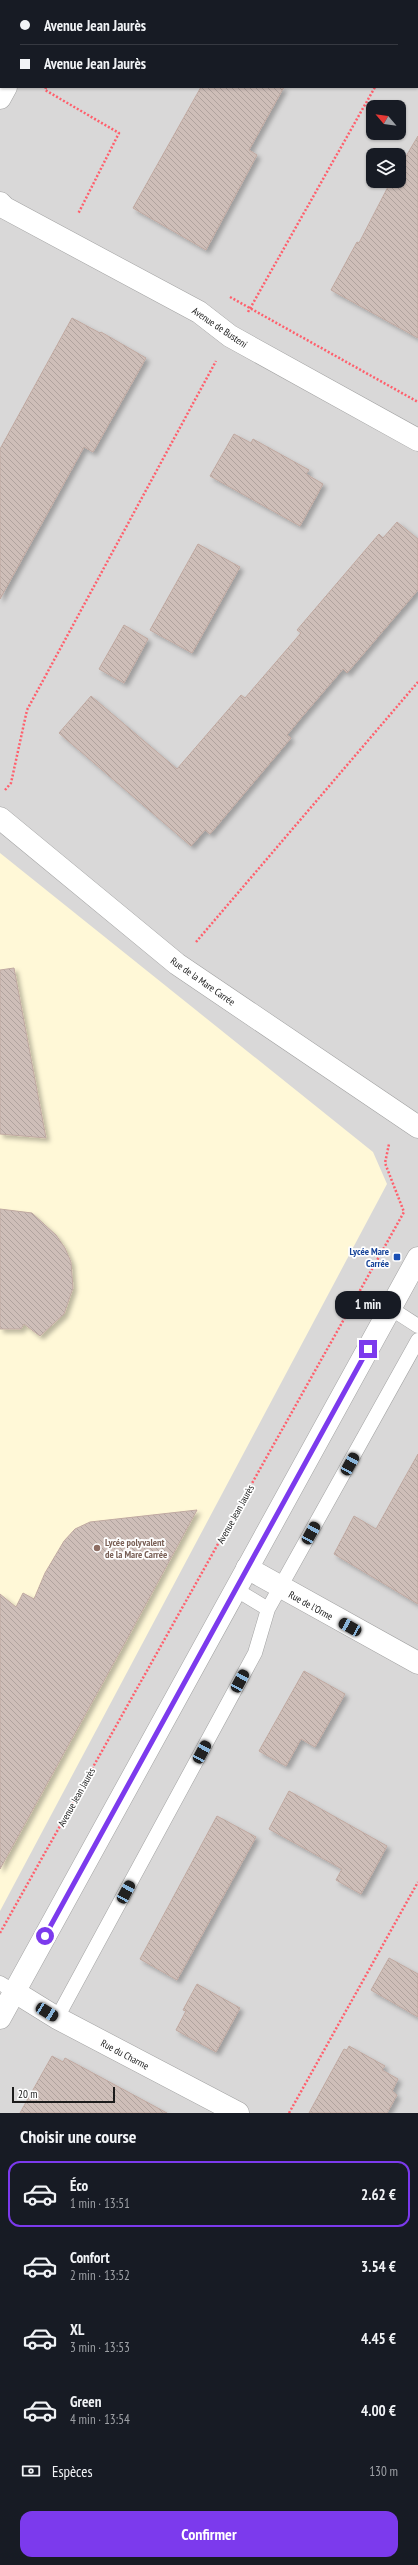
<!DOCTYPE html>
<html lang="fr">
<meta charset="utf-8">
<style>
:root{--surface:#171b24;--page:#242831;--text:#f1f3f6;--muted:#9ea1a6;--line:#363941;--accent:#7c3aed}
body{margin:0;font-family:"PT Sans Narrow",sans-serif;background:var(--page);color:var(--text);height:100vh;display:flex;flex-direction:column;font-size:15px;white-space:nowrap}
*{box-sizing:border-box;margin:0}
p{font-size:13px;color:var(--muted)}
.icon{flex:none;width:22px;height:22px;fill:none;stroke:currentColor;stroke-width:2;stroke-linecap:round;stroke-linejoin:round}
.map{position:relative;height:2113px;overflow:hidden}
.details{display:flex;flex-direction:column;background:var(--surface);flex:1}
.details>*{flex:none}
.top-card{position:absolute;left:0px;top:0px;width:418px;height:88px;box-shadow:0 1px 3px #0004;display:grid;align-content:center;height:88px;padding:0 20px;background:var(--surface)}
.needle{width:26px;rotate:299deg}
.tools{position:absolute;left:366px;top:100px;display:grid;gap:8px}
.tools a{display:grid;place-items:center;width:40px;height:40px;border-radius:8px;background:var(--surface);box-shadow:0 1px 3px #0004;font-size:20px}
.scale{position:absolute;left:12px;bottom:10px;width:103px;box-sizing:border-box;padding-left:4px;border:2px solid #1b1b1b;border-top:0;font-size:11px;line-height:14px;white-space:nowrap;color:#1b1b1b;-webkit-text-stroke:3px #fff;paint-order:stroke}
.end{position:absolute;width:18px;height:18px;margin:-9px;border:5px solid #7c3aed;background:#fff;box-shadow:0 0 0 2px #fff}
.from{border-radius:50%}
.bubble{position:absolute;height:28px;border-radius:12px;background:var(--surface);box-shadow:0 1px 3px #0004;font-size:13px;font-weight:700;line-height:28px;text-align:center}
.car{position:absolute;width:12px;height:24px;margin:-12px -6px;border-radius:5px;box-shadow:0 0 3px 1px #0007;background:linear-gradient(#222 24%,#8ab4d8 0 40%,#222 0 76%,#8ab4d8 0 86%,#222 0)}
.top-card b{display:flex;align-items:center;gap:14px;height:38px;font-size:15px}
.top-card b+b{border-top:1px solid var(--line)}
.top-card i{width:10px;height:10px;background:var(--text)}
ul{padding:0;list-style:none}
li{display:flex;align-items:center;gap:12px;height:66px;margin:0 8px 6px;padding:0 12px;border:2px solid transparent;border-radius:12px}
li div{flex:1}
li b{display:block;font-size:15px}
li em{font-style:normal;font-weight:700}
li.on{border-color:var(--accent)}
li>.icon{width:36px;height:36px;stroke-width:1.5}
h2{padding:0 20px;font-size:18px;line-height:48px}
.pay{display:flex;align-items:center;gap:10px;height:44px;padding:0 20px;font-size:15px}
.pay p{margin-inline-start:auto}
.cta{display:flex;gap:8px;margin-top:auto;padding:8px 20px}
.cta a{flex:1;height:46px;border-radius:12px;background:var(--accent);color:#fff;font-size:16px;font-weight:700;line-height:46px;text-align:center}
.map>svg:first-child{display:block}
</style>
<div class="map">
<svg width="418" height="2113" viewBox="0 0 418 2113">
<defs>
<pattern id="building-back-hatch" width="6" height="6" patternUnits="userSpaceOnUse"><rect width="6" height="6" fill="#cebeb8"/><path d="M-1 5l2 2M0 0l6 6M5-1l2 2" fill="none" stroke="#b0a39e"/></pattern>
<filter id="shadow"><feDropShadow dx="3.5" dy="3.5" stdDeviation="2" flood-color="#0004"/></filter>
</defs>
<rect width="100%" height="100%" fill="#eee6df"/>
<path fill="#d9d8d8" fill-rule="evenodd" d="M 0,0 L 418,0 L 418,2113 L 0,2113 ZM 1,1 L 417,1 L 417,87 L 1,87 ZM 373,107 L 399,107 L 399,133 L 373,133 ZM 373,155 L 399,155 L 399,181 L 373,181 Z"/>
<path fill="#fff8d7" d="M 0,853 L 373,1152 L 387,1184 L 0,1911 Z"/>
<path fill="url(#building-back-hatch)" stroke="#c0a9a1" filter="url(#shadow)" d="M 201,87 L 284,87 L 249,150 L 257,155 L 206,250 L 133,208 Z
M 418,136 L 418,338 L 331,290 L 357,242 L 359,243 L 391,181 L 399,181 L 399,168 Z
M 72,318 L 100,333 L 101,332 L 146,358 L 93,452 L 84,447 L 0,599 L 0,449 Z
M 234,434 L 251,443 L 253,439 L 309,470 L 306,474 L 323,484 L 300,526 L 210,476 Z
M 397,522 L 418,539 L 418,590 L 347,673 L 343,669 L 301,718 L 287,735 L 291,738 L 210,834 L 205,830 L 191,846 L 59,733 L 91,696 L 177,769 L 241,695 L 245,698 L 301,633 L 297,630 L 379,534 L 383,538 Z
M 198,544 L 240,567 L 192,653 L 150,630 Z
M 124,625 L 148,639 L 124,683 L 99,669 Z
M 14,968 L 46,1138 L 0,1134 L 0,970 Z
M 0,1209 L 32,1213 L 56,1235 L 65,1248 L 71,1262 L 73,1288 L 64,1314 L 40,1336 L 24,1324 L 21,1329 L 0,1329 Z
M 418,1454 L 418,1604 L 334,1554 L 354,1516 L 376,1529 Z
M 197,1510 L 127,1639 L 0,1869 L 0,1594 L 16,1607 L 23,1593 L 34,1599 L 45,1573 L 64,1541 L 75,1529 L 90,1522 Z
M 304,1671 L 345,1694 L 315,1747 L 301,1739 L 286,1766 L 259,1751 Z
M 289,1791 L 387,1846 L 361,1894 L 336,1880 L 342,1869 L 269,1829 Z
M 217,1816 L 256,1837 L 177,1980 L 140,1959 Z
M 389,1958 L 418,1974 L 418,2017 L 371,1990 Z
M 197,1984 L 240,2008 L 216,2052 L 176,2030 L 186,2011 L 183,2010 Z
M 349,2046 L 385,2066 L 382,2070 L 398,2079 L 392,2091 L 397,2095 L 387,2113 L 309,2113 L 344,2049 L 347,2050 Z
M 52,2056 L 63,2062 L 65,2058 L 167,2113 L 20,2113 Z"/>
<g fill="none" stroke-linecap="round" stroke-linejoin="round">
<g stroke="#a2a2a2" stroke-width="15">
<path id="service" d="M 390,1308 L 418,1326
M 268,1609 L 418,1340
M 0,1983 L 15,1992
M 57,2018 L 255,1653 L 268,1609 L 235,1589"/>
</g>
<g stroke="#a2a2a2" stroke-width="23">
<path id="minor" d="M 54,1 L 55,0
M 0,98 L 6,87
M 0,203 L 5,208 L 199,312 L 230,336 L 418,440
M 0,818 L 177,964 L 418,1127
M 247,1568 L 418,1663
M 15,1992 L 57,2018 L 238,2113"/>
</g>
<g stroke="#a2a2a2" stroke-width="23">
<path id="tertiary" d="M 0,2018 L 418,1258"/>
</g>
<path stroke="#ff5f6c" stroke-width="2.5" stroke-dasharray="2 2" stroke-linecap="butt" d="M 18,1 L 19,0
M 94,1 L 94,0
M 417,11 L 418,9
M 0,33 L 1,32
M 46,87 L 45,90 L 119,133 L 78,214
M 230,297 L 418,402
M 248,312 L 375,87
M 5,790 L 11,783 L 27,710 L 216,361
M 196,942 L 418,682
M 0,1933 L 404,1212 L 385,1163 L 389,1144
M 289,2113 L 418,1882"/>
<use href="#service" stroke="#fff" stroke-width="14"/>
<use href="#minor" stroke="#fff" stroke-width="22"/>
<use href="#tertiary" stroke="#fff" stroke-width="22"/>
</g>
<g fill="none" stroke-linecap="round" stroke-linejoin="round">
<path stroke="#7c3aed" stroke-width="5" d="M 45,1936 L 368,1349"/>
</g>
<rect fill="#1a4fb4" stroke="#fff" stroke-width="1.5" x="393" y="1253" width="8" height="8" rx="2"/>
<circle fill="#8d6e63" stroke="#fff" stroke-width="1.5" cx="97" cy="1548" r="4"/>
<g text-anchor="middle" stroke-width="3.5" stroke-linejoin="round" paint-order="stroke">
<g font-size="10" fill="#1b1b1b" stroke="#fff">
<text transform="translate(220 327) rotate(34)" y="4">Avenue de Busteni</text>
<text transform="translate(203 981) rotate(35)" y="4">Rue de la Mare Carrée</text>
<text transform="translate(235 1514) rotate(-61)" y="4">Avenue Jean Jaurès</text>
<text transform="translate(311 1605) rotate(29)" y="4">Rue de l'Orme</text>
<text transform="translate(76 1797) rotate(-61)" y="4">Avenue Jean Jaurès</text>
<text transform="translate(125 2054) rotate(28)" y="4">Rue du Charme</text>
</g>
<g font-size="10" font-weight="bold" fill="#164399" stroke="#fff" text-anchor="end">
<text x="389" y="1255">Lycée Mare<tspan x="389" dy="12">Carrée</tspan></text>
</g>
<g font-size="10" font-weight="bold" fill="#785e54" stroke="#fff" text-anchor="start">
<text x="105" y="1546">Lycée polyvalent<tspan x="105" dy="12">de la Mare Carrée</tspan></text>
</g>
</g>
</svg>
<div class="tools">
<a><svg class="needle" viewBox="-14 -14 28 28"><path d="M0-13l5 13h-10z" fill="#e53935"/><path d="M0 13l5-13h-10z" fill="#9ea1a6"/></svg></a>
<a><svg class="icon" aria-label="layers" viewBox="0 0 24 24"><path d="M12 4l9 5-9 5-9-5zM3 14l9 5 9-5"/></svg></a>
</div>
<div class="scale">20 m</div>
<i class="end from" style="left:45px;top:1936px"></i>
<i class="end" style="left:368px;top:1349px"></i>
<div class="bubble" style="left:335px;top:1291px;width:66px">1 min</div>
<i class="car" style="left:350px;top:1464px;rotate:29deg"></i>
<i class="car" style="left:311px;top:1533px;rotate:29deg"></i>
<i class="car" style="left:350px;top:1627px;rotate:299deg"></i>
<i class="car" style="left:240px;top:1681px;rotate:28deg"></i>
<i class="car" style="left:202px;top:1752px;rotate:28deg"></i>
<i class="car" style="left:126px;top:1892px;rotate:28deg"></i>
<i class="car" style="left:47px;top:2012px;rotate:122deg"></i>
<div class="top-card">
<b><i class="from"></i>Avenue Jean Jaurès</b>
<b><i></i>Avenue Jean Jaurès</b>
</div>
</div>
<section class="details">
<h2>Choisir une course</h2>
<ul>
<li class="on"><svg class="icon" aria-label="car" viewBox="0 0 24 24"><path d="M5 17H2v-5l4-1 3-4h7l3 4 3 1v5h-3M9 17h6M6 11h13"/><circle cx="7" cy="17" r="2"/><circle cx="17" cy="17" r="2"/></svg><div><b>Éco</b><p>1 min · 13:51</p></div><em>2.62 €</em></li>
<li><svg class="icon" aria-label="car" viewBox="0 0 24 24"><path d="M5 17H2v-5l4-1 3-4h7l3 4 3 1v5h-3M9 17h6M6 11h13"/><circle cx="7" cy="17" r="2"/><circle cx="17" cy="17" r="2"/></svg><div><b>Confort</b><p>2 min · 13:52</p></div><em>3.54 €</em></li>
<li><svg class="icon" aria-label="car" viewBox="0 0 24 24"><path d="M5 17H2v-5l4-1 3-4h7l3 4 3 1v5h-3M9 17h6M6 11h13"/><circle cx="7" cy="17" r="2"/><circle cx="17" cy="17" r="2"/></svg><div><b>XL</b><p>3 min · 13:53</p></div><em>4.45 €</em></li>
<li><svg class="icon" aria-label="car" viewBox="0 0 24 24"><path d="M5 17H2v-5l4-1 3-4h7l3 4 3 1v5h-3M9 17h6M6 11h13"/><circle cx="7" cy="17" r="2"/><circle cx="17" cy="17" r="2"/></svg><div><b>Green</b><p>4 min · 13:54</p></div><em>4.00 €</em></li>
</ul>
<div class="pay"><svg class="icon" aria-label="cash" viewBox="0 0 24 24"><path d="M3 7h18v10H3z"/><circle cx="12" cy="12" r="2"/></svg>Espèces<p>130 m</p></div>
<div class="cta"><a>Confirmer</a></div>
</section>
